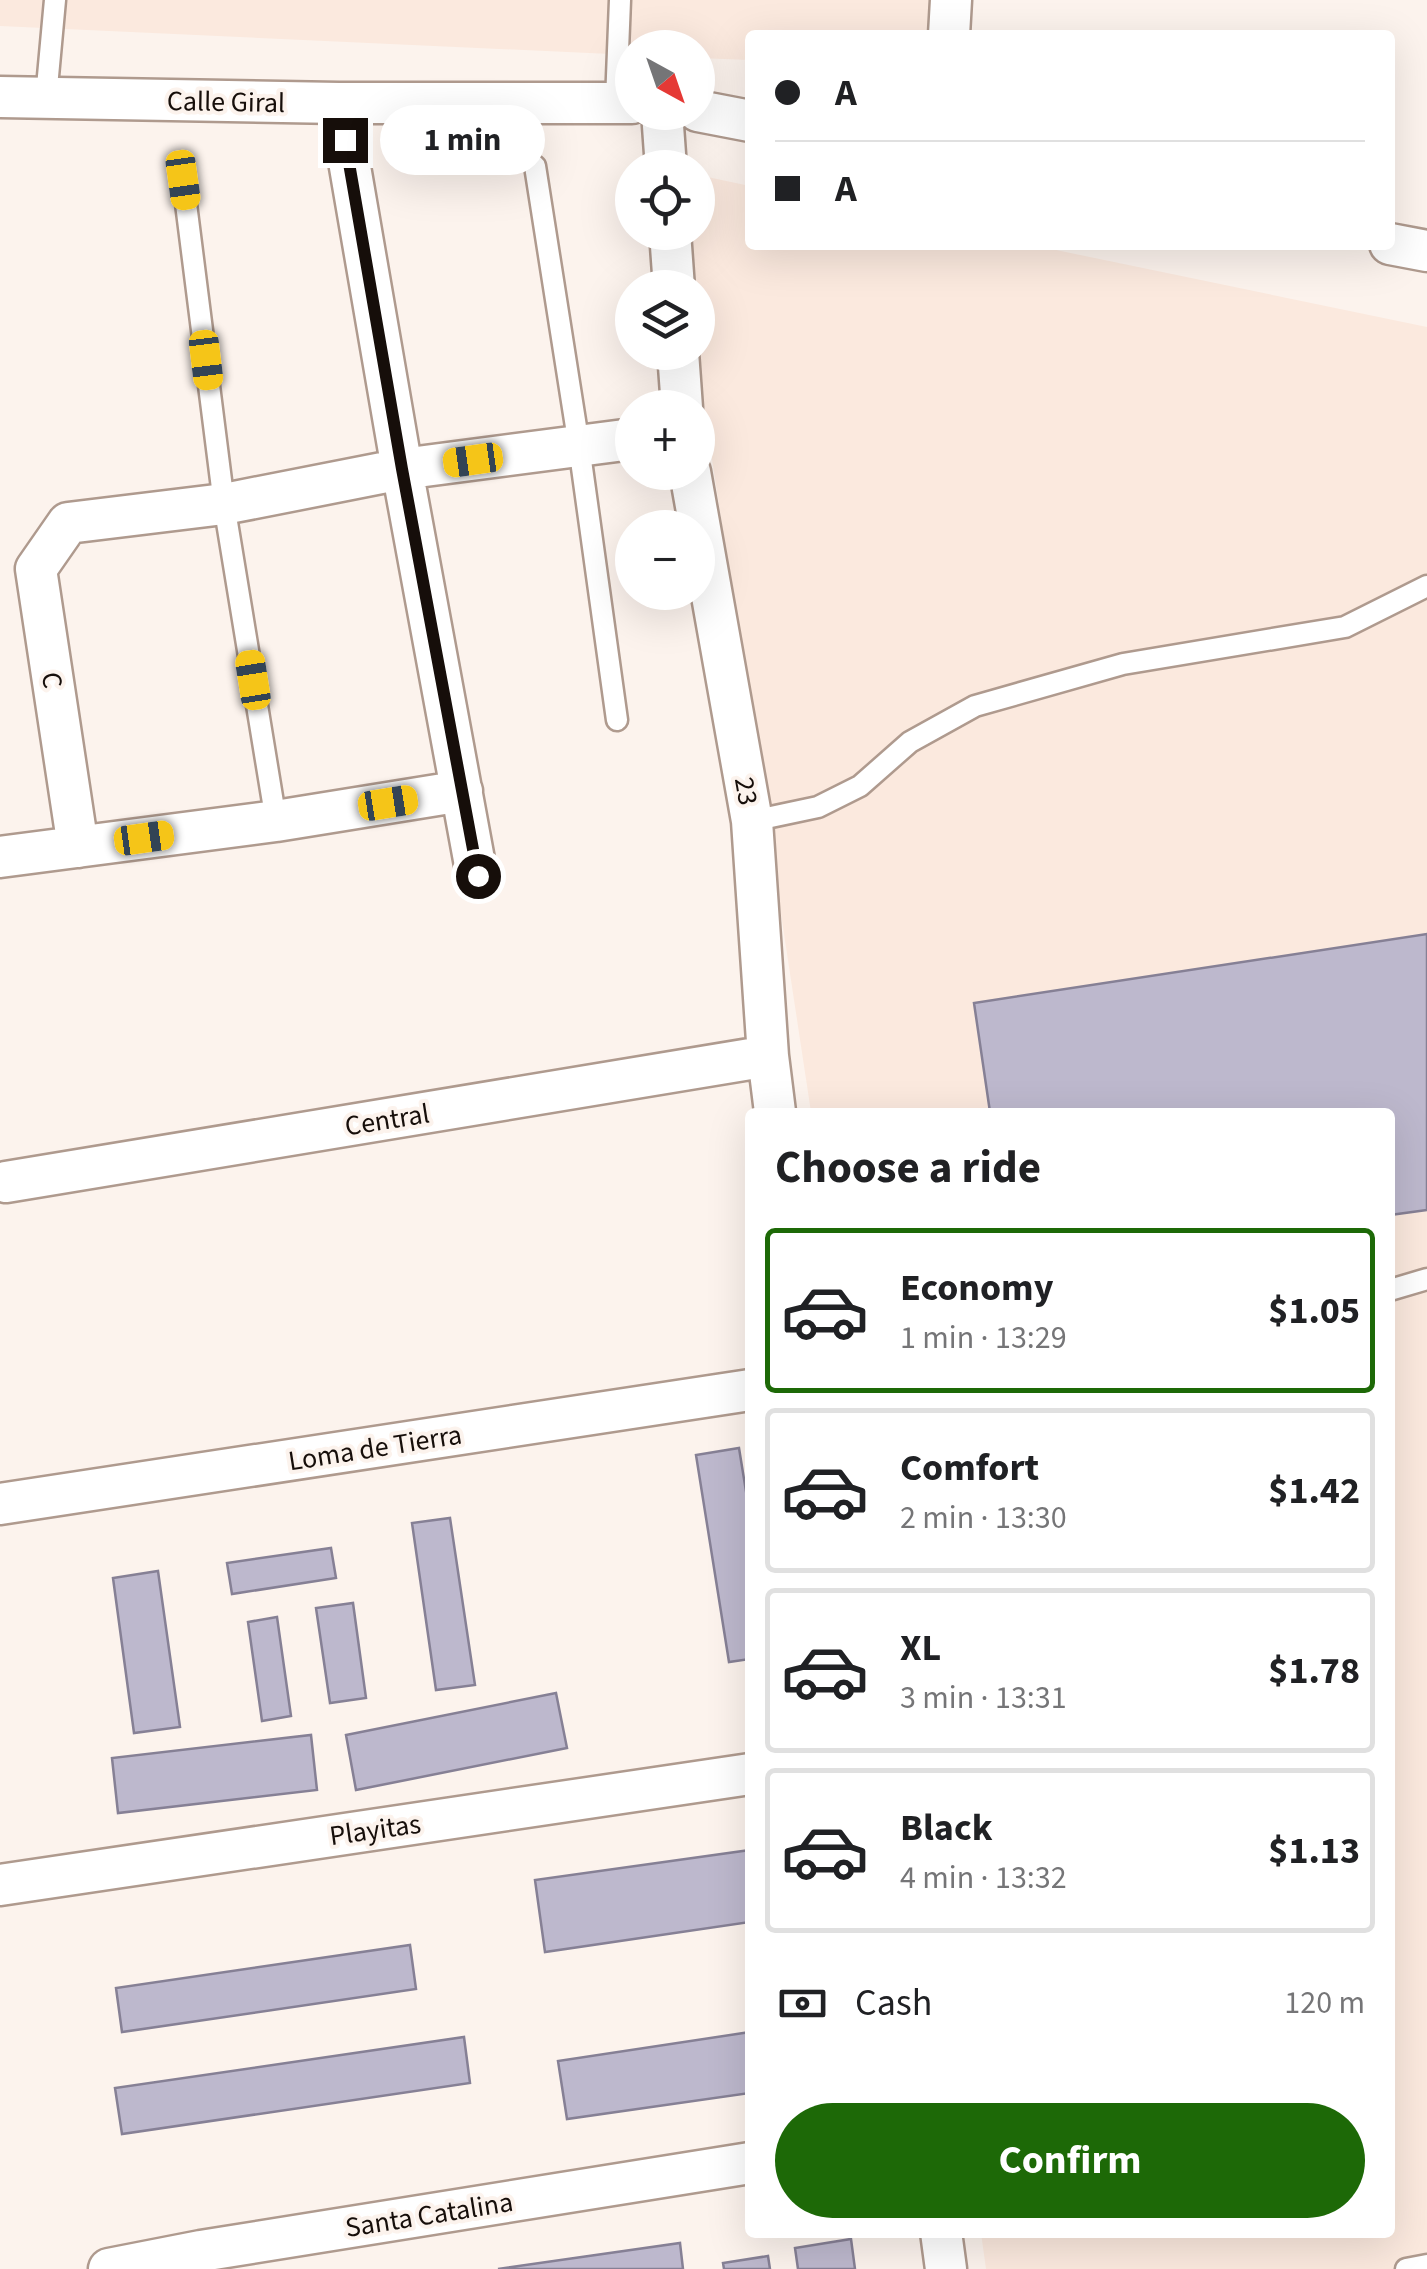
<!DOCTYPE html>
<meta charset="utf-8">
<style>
:root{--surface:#fff;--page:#f2f2f2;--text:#202124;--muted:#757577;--line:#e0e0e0;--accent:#1d6907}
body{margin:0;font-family:"Source Sans 3",sans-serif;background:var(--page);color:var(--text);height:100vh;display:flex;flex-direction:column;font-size:38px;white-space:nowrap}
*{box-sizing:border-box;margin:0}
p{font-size:32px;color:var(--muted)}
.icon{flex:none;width:55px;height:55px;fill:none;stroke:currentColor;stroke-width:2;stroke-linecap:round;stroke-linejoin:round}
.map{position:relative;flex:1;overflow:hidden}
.panel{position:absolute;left:745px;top:1108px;width:650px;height:1130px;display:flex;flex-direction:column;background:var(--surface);border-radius:10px;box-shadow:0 10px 40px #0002}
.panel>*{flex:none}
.banner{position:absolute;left:745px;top:30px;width:650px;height:220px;border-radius:10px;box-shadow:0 10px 40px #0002;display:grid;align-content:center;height:220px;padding:0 30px;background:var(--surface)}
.needle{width:65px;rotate:140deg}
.buttons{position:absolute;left:615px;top:30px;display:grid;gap:20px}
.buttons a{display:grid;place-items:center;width:100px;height:100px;border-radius:50%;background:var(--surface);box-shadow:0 10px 40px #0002;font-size:50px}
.end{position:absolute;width:45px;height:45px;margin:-22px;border:12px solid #160e0a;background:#fff;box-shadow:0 0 0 5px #fff}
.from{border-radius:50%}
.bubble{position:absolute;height:70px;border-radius:35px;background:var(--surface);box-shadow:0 10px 40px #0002;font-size:32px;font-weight:700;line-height:70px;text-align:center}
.car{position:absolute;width:30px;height:60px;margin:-30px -15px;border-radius:12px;box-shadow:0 0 8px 2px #0007;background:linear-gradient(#f5c518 24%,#345 0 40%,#f5c518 0 76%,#345 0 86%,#f5c518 0)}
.banner b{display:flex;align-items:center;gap:35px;height:95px;font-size:38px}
.banner b+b{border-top:2px solid var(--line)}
.banner i{width:25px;height:25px;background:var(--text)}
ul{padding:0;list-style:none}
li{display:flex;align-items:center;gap:30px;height:165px;margin:0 20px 15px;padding:0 10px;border:5px solid var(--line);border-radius:10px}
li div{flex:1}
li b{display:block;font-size:38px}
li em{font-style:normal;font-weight:700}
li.active{border-color:var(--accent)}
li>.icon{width:90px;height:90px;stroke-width:1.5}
h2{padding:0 30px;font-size:45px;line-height:120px}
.pay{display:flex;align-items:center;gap:25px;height:110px;padding:0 30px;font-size:38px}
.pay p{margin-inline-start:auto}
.action{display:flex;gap:20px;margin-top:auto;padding:20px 30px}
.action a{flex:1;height:115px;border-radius:60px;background:var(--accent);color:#fff;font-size:40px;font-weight:700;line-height:115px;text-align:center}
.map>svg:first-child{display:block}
</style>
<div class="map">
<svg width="1427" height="2269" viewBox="0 0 1427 2269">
<rect width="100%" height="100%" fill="#fcf3ed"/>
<path fill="#fbe9de" d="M 0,0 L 939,0 L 939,35 L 750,35 L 750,60 L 698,58 L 698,48 L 632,48 L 632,55 L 0,26 Z
M 698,175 L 750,186 L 750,245 L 1032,245 L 1427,327 L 1427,2269 L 986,2269 L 981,2233 L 1390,2232 L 1390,1112 L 811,1112 L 696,353 L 698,288 L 686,287 L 678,233 L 698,232 Z"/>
<path fill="#bdb8cd" stroke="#868095" stroke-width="2.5" d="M 1427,934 L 1427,1210 L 1390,1215 L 1390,1112 L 990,1112 L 974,1003 Z
M 739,1448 L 750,1516 L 750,1659 L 729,1662 L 696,1455 Z
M 450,1518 L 475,1685 L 436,1690 L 412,1523 Z
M 331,1548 L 336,1578 L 232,1594 L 227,1563 Z
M 158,1571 L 180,1727 L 134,1733 L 113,1578 Z
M 353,1603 L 366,1698 L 330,1703 L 316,1608 Z
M 277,1617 L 291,1716 L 262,1721 L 248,1622 Z
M 556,1693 L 567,1748 L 356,1790 L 346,1735 Z
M 311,1735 L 317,1790 L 118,1813 L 112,1758 Z
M 750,1850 L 750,1922 L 545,1952 L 535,1880 Z
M 410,1945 L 416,1989 L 122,2032 L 116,1988 Z
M 750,2032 L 750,2093 L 567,2119 L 558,2061 Z
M 464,2037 L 470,2083 L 122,2134 L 115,2088 Z
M 851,2239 L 855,2269 L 798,2269 L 795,2248 Z
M 680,2243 L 683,2269 L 498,2269 Z
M 768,2256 L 770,2269 L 724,2269 L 723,2263 Z"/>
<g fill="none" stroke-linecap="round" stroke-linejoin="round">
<g stroke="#af9a8e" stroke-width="25">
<path id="lane" d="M 46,98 L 55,0
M 616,102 L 620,0
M 535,166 L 579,446 L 617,720
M 183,180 L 224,504 L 276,821
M 752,821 L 818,807 L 860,786 L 910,742 L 975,706 L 1123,664 L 1345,627 L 1427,586
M 1390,1290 L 1427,1279
M 1406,2269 L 1427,2265"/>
</g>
<g stroke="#af9a8e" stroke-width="45">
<path id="street" d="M 949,35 L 951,0
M 0,97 L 339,103 L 632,103
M 339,103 L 402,469 L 477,876
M 698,111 L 750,121
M 662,112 L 666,168
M 670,232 L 674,288
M 1390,244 L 1427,251
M 678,352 L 682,408
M 690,472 L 752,821 L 768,1056 L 775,1112
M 78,847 L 36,569 L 68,523 L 224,504 L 402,469 L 632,439
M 0,857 L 276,821 L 462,791
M 6,1182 L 768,1056
M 0,1504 L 750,1390
M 0,1885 L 750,1774
M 941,2232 L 946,2269
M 109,2269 L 201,2251 L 750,2163"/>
</g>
<use href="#lane" stroke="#fff" stroke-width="20"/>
<use href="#street" stroke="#fff" stroke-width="40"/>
</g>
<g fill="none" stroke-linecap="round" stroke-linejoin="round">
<path stroke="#160e0a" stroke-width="12" d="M 345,140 L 402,469 L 478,876"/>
</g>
<g text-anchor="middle" stroke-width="8" stroke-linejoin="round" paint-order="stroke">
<g font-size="28" fill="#160e0a" stroke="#fcf3ed">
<text transform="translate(226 101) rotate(1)" y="10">Calle Giral</text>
<text transform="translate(53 680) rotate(81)" y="10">C</text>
<text transform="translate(747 791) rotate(80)" y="10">23</text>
<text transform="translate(387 1119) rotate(-9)" y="10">Central</text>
<text transform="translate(375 1447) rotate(-9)" y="10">Loma de Tierra</text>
<text transform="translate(375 1829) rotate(-8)" y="10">Playitas</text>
<text transform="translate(429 2214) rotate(-9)" y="10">Santa Catalina</text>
</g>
</g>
</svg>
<div class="buttons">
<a><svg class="needle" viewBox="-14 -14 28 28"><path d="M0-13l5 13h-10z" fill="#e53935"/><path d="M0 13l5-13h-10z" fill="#757577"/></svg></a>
<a><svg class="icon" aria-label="locate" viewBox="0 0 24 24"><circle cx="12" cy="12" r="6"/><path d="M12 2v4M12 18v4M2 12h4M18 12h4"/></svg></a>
<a><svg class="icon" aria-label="layers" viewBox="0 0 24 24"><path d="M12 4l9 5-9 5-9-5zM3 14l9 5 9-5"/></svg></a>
<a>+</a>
<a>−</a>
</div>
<i class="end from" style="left:478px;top:876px"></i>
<i class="end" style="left:345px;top:140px"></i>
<div class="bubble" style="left:380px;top:105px;width:165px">1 min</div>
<i class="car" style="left:183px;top:180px;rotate:172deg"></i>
<i class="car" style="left:206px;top:360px;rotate:173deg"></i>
<i class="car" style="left:473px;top:460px;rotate:262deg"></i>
<i class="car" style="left:253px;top:680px;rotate:351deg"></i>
<i class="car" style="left:388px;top:803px;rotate:81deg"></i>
<i class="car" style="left:144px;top:838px;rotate:82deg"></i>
<div class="banner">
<b><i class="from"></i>A</b>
<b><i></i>A</b>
</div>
<section class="panel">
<h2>Choose a ride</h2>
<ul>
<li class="active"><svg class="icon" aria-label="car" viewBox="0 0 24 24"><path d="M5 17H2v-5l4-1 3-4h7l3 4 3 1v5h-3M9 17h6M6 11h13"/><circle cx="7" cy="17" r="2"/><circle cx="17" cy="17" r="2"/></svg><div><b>Economy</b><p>1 min · 13:29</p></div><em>$1.05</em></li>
<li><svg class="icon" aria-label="car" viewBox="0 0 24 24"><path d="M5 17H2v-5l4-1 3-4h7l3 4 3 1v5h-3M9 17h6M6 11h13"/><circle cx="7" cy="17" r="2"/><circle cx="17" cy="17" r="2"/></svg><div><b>Comfort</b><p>2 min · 13:30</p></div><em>$1.42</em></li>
<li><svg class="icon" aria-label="car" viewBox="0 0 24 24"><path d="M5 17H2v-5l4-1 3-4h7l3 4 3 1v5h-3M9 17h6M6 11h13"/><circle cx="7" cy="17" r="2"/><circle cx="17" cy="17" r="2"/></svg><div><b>XL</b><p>3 min · 13:31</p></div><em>$1.78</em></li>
<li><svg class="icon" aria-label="car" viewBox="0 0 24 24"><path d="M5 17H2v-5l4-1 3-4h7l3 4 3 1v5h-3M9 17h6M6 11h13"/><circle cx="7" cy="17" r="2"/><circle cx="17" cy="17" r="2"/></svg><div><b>Black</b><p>4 min · 13:32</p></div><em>$1.13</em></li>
</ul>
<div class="pay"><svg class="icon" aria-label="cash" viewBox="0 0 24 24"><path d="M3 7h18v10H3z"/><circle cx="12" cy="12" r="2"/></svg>Cash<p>120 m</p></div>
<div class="action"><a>Confirm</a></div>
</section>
</div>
